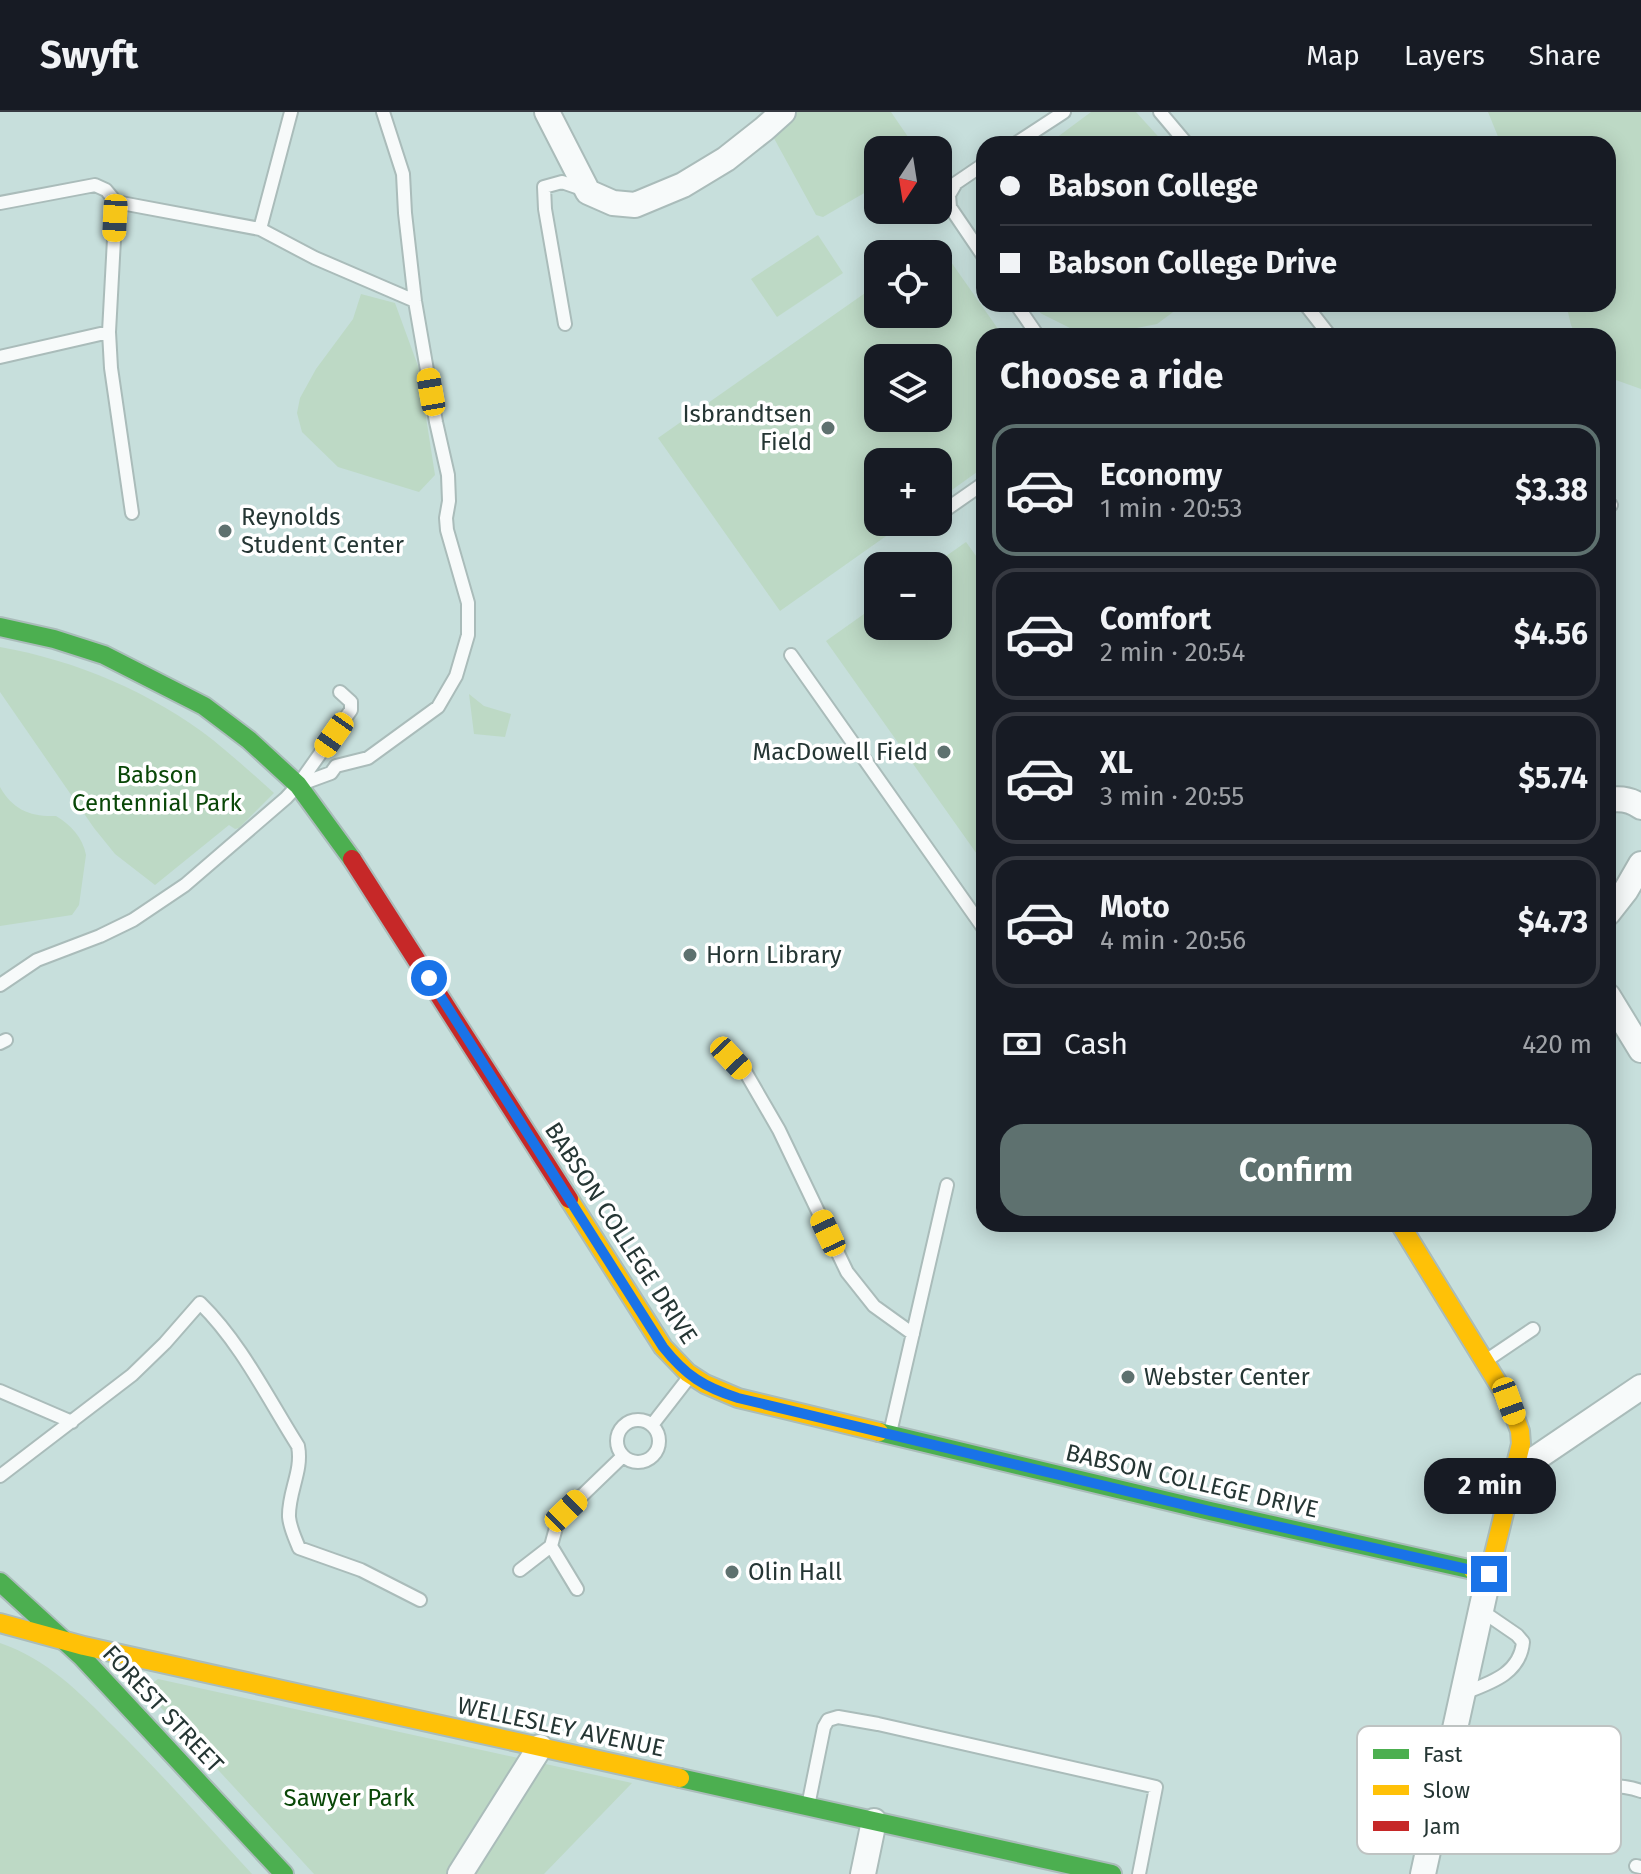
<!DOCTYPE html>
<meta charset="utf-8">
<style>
:root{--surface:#171b24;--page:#20242c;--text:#f1f3f6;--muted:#9ea1a6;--line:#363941;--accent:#5e716f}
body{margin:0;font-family:"Fira Sans",sans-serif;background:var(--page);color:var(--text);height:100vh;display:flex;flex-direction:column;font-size:30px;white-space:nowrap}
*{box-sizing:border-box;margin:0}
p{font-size:26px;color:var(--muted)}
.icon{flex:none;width:44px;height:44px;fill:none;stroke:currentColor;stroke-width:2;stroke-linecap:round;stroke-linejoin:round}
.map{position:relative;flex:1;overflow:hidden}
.side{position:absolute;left:976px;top:216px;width:640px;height:904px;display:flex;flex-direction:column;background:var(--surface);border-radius:24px;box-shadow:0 4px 20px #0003}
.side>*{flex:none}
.guide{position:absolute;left:976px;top:24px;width:640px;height:176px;border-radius:24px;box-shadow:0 4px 20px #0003;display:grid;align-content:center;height:176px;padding:0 24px;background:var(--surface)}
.needle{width:52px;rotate:192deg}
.buttons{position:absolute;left:864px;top:24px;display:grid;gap:16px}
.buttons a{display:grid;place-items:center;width:88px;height:88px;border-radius:16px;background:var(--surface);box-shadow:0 4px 20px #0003;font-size:40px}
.end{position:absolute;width:36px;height:36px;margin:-18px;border:10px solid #1a73e8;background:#fff;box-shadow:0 0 0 4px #fff}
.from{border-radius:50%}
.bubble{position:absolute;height:56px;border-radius:24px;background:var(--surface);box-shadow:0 4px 20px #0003;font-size:26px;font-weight:700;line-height:56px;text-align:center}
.car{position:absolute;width:24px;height:48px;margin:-24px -12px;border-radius:10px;box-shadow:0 0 6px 2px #0007;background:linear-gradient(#f5c518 24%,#345 0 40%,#f5c518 0 76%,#345 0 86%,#f5c518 0)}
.guide b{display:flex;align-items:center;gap:28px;height:76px;font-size:30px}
.guide b+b{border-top:2px solid var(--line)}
.guide i{width:20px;height:20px;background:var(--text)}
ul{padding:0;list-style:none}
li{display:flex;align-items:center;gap:24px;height:132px;margin:0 16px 12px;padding:0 8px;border:4px solid var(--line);border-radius:24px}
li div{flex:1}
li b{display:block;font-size:30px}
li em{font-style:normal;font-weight:700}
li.active{border-color:var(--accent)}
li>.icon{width:72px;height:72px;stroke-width:1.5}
h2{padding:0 24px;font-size:36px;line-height:96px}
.pay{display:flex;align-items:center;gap:20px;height:88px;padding:0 24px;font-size:30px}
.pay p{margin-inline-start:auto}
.action{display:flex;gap:16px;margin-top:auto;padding:16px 24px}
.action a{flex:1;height:92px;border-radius:24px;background:var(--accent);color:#fff;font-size:32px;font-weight:700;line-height:92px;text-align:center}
header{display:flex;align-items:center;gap:48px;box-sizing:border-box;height:112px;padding:0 40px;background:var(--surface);border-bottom:2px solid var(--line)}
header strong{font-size:38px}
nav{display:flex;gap:44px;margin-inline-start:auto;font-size:28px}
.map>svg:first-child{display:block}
</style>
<header>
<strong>Swyft</strong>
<nav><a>Map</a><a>Layers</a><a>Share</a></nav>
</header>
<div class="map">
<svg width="1641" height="1762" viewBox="0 0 1641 1762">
<rect width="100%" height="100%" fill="#c7dfdc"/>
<path fill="#bdd9c5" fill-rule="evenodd" d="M 792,0 L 891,0 L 917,38 L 878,38 L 878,73 L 823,105 L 816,103 L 770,19 Z
M 1091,0 L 1136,0 L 1165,32 L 1048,32 Z
M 1488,0 L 1641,0 L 1641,277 L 1613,267 L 1608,263 L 1608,224 L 1576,224 L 1571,213 L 1566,192 L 1608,192 L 1608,32 L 1501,32 Z
M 818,123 L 843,161 L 777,205 L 751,167 Z
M 937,130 L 1003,224 L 984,224 L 984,355 L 938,388 L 938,350 L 878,350 L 878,410 L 906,410 L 780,499 L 658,326 L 878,172 L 878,202 L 938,202 L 938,142 L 920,142 ZM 878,246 L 938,246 L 938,306 L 878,306 Z
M 361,182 L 395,191 L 418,254 L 435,363 L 419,380 L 338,355 L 302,320 L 297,301 L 300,286 L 316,257 L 353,207 Z
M 1029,192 L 1184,192 L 1157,212 L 1101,223 L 1078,220 L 1042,202 Z
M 966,430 L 984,455 L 984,752 L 826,529 L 878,492 L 878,514 L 938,514 L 938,454 L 932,454 Z
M 0,535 C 75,548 153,581 213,628 C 234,645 254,663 274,681 L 239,716 L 235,717 L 229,713 L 155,773 L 115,742 L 94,716 L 0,580 Z
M 469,582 L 484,594 L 511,602 L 505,625 L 474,622 Z
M 0,675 C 13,698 31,705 56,704 C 71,713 83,726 86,743 L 79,793 L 72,803 L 0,814 Z
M 0,1531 C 47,1547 79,1580 113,1614 C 161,1661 206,1712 252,1762 L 0,1762 Z
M 158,1567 L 632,1671 L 544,1762 L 314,1762 L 151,1585 C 149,1577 151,1571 158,1567 Z"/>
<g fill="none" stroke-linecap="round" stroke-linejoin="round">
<g stroke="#aabcba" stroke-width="16">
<path id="lane" d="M 1160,0 L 1187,32
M 1015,32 L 1064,0
M 984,52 L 956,71 L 949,83 L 950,95 L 984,145
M 116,90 L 109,220 L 111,256 L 132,401
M 0,91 L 95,73 L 106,78 L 116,90 L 260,117 L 315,146 L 415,189
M 260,117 L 291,0
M 1016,192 L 1038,224
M 1305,192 L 1330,224
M 565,212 L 545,97 L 544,75 L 562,70 L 585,78
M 0,245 L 109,220
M 1608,391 L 1611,393
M 941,401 L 984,371
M 791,543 L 984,817
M 301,672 L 331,661 L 336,654 L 368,646 L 438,595 L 456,564 L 468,523 L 468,491 L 447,418 L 446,406 L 449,389 L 448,363 L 436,310 L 415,189 L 405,101 L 403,62 L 383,0
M 0,873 L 37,848 L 100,824 L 133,808 L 185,773 L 286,686 L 298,673 L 351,598 L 351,590 L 340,580
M 0,931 L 6,928
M 731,946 L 746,961 L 779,1018 L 847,1160 L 874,1194 L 913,1222
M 1487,1248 L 1533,1217
M 0,1279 L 72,1310
M617 1329a21 21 0 1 1 42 0a21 21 0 1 1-42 0Z
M 652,1313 L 690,1264
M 890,1321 L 947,1073
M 0,1364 L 132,1263 L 165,1231 L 200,1191 C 241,1231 267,1285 298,1334 C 303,1359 288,1380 289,1405 C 290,1416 295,1426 299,1436 L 361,1458 L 420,1488
M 551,1434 L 577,1477
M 520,1458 L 551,1434 L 557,1412 L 566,1399 L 623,1344
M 1464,1581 C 1490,1571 1520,1562 1523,1530 L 1517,1523 L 1482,1499
M 808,1694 L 824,1615 L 828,1608 L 838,1605 L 878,1612 L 1156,1675 L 1139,1762
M 1432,1720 C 1485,1701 1586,1659 1641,1679
M 1636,1754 L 1641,1755"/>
</g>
<g stroke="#aabcba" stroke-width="28">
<path id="street" d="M 547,0 L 588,80 L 613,91 L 635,93 L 683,73 L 726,47 L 764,17 L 783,0
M 1608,688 C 1620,686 1631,687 1641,695
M 1608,801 L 1626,778 L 1641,752
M 1608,884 L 1641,938
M 1514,1361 L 1641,1275
M 460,1762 L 540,1635
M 863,1762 L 874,1709
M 1423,1762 L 1489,1462"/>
</g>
<g stroke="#aabcba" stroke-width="22">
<path id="fast" d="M 0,515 L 54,527 L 104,543 L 204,594 L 249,628 L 298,673 L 352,747
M 879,1320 L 1210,1399 L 1473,1458
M 0,1470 L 82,1545 L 284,1762
M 680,1666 L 1112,1762"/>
</g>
<g stroke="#aabcba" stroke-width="22">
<path id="slow" d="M 569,1087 L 663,1235 L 688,1261 L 705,1272 L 738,1286 L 879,1320
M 1400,1112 L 1509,1289 L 1520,1319 L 1521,1332 L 1489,1462 L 1473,1458
M 0,1511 L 84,1534 L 680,1666"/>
</g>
<g stroke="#aabcba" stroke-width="22">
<path id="jam" d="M 352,747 L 569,1087"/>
</g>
<use href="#lane" stroke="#f7fafa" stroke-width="12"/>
<use href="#street" stroke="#f7fafa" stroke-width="24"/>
<use href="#fast" stroke="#4caf50" stroke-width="18"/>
<use href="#slow" stroke="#ffc107" stroke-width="18"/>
<use href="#jam" stroke="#c62828" stroke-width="18"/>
</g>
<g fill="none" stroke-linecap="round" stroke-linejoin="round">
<path stroke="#1a73e8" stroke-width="10" d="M 429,866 L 663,1235 C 686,1264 704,1275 738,1286 L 1210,1399 L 1489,1462"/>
</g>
<g fill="#5e716f" stroke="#fff" stroke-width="3">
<circle cx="828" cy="316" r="8"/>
<circle cx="225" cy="419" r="8"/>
<circle cx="944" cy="640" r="8"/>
<circle cx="690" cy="843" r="8"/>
<circle cx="1128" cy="1265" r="8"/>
<circle cx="732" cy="1460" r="8"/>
</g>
<g text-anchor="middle" stroke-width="7" stroke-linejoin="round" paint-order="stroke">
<g font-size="24" fill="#253634" stroke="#fff" text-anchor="start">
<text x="812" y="310" text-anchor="end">Isbrandtsen<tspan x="812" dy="28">Field</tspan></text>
<text x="241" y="413">Reynolds<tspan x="241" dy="28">Student Center</tspan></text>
<text x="928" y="648" text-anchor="end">MacDowell Field</text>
<text x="706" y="851">Horn Library</text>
<text x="1144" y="1273">Webster Center</text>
<text x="748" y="1468">Olin Hall</text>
</g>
<g font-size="24" fill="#094707" stroke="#fff">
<text x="157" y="671">Babson<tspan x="157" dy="28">Centennial Park</tspan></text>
<text x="349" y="1694">Sawyer Park</text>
</g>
<g font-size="24" fill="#253634" stroke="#fff">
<text transform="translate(621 1121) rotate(57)" y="8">BABSON COLLEGE DRIVE</text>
<text transform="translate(1192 1369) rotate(13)" y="8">BABSON COLLEGE DRIVE</text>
<text transform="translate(163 1597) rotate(47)" y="8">FOREST STREET</text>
<text transform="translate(561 1615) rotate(12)" y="8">WELLESLEY AVENUE</text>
</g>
</g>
<rect x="1357" y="1614" width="264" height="128" rx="12" fill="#fff" stroke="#bec3c2" stroke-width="2"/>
<rect x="1373" y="1637" width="36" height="10" fill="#4caf50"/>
<rect x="1373" y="1673" width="36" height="10" fill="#ffc107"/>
<rect x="1373" y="1709" width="36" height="10" fill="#c62828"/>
<g font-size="22" fill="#253634">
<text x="1423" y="1650">Fast</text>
<text x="1423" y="1686">Slow</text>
<text x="1423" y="1722">Jam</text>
</g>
</svg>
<div class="buttons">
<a><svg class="needle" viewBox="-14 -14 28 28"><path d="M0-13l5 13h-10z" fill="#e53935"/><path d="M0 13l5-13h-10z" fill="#9ea1a6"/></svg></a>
<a><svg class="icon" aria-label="locate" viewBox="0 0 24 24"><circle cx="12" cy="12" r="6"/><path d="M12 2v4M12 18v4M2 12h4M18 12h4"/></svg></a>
<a><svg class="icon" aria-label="layers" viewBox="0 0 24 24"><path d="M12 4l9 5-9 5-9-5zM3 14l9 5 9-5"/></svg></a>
<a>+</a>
<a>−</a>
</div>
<i class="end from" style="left:429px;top:866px"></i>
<i class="end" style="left:1489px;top:1462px"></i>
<div class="bubble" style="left:1424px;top:1346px;width:132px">2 min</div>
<i class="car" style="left:115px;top:106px;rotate:183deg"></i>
<i class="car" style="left:431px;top:280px;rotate:350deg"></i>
<i class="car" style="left:334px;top:623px;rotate:215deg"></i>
<i class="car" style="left:731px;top:946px;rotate:137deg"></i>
<i class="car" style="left:828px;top:1121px;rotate:335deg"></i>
<i class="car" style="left:1509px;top:1289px;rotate:160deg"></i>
<i class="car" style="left:566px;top:1399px;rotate:46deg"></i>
<div class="guide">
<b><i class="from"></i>Babson College</b>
<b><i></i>Babson College Drive</b>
</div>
<section class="side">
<h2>Choose a ride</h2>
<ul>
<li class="active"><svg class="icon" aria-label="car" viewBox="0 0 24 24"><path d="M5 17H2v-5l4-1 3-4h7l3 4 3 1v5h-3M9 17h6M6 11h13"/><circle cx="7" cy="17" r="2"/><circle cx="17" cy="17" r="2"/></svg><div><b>Economy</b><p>1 min · 20:53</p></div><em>$3.38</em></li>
<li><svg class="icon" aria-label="car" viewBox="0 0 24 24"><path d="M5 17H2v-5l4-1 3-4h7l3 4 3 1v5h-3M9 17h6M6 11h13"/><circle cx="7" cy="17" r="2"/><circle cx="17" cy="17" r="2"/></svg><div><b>Comfort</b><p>2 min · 20:54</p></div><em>$4.56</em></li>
<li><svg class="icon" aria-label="car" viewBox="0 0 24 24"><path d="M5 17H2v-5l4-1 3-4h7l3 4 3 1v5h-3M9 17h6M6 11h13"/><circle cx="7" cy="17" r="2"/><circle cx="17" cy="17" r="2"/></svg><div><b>XL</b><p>3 min · 20:55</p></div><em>$5.74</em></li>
<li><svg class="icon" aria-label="car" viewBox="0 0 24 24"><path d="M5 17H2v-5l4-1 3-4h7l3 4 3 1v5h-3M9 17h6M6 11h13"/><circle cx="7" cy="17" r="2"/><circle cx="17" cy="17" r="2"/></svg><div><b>Moto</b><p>4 min · 20:56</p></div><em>$4.73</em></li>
</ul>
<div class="pay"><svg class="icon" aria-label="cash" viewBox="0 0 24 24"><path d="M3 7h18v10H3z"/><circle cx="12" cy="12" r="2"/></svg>Cash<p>420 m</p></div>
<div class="action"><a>Confirm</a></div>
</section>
</div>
